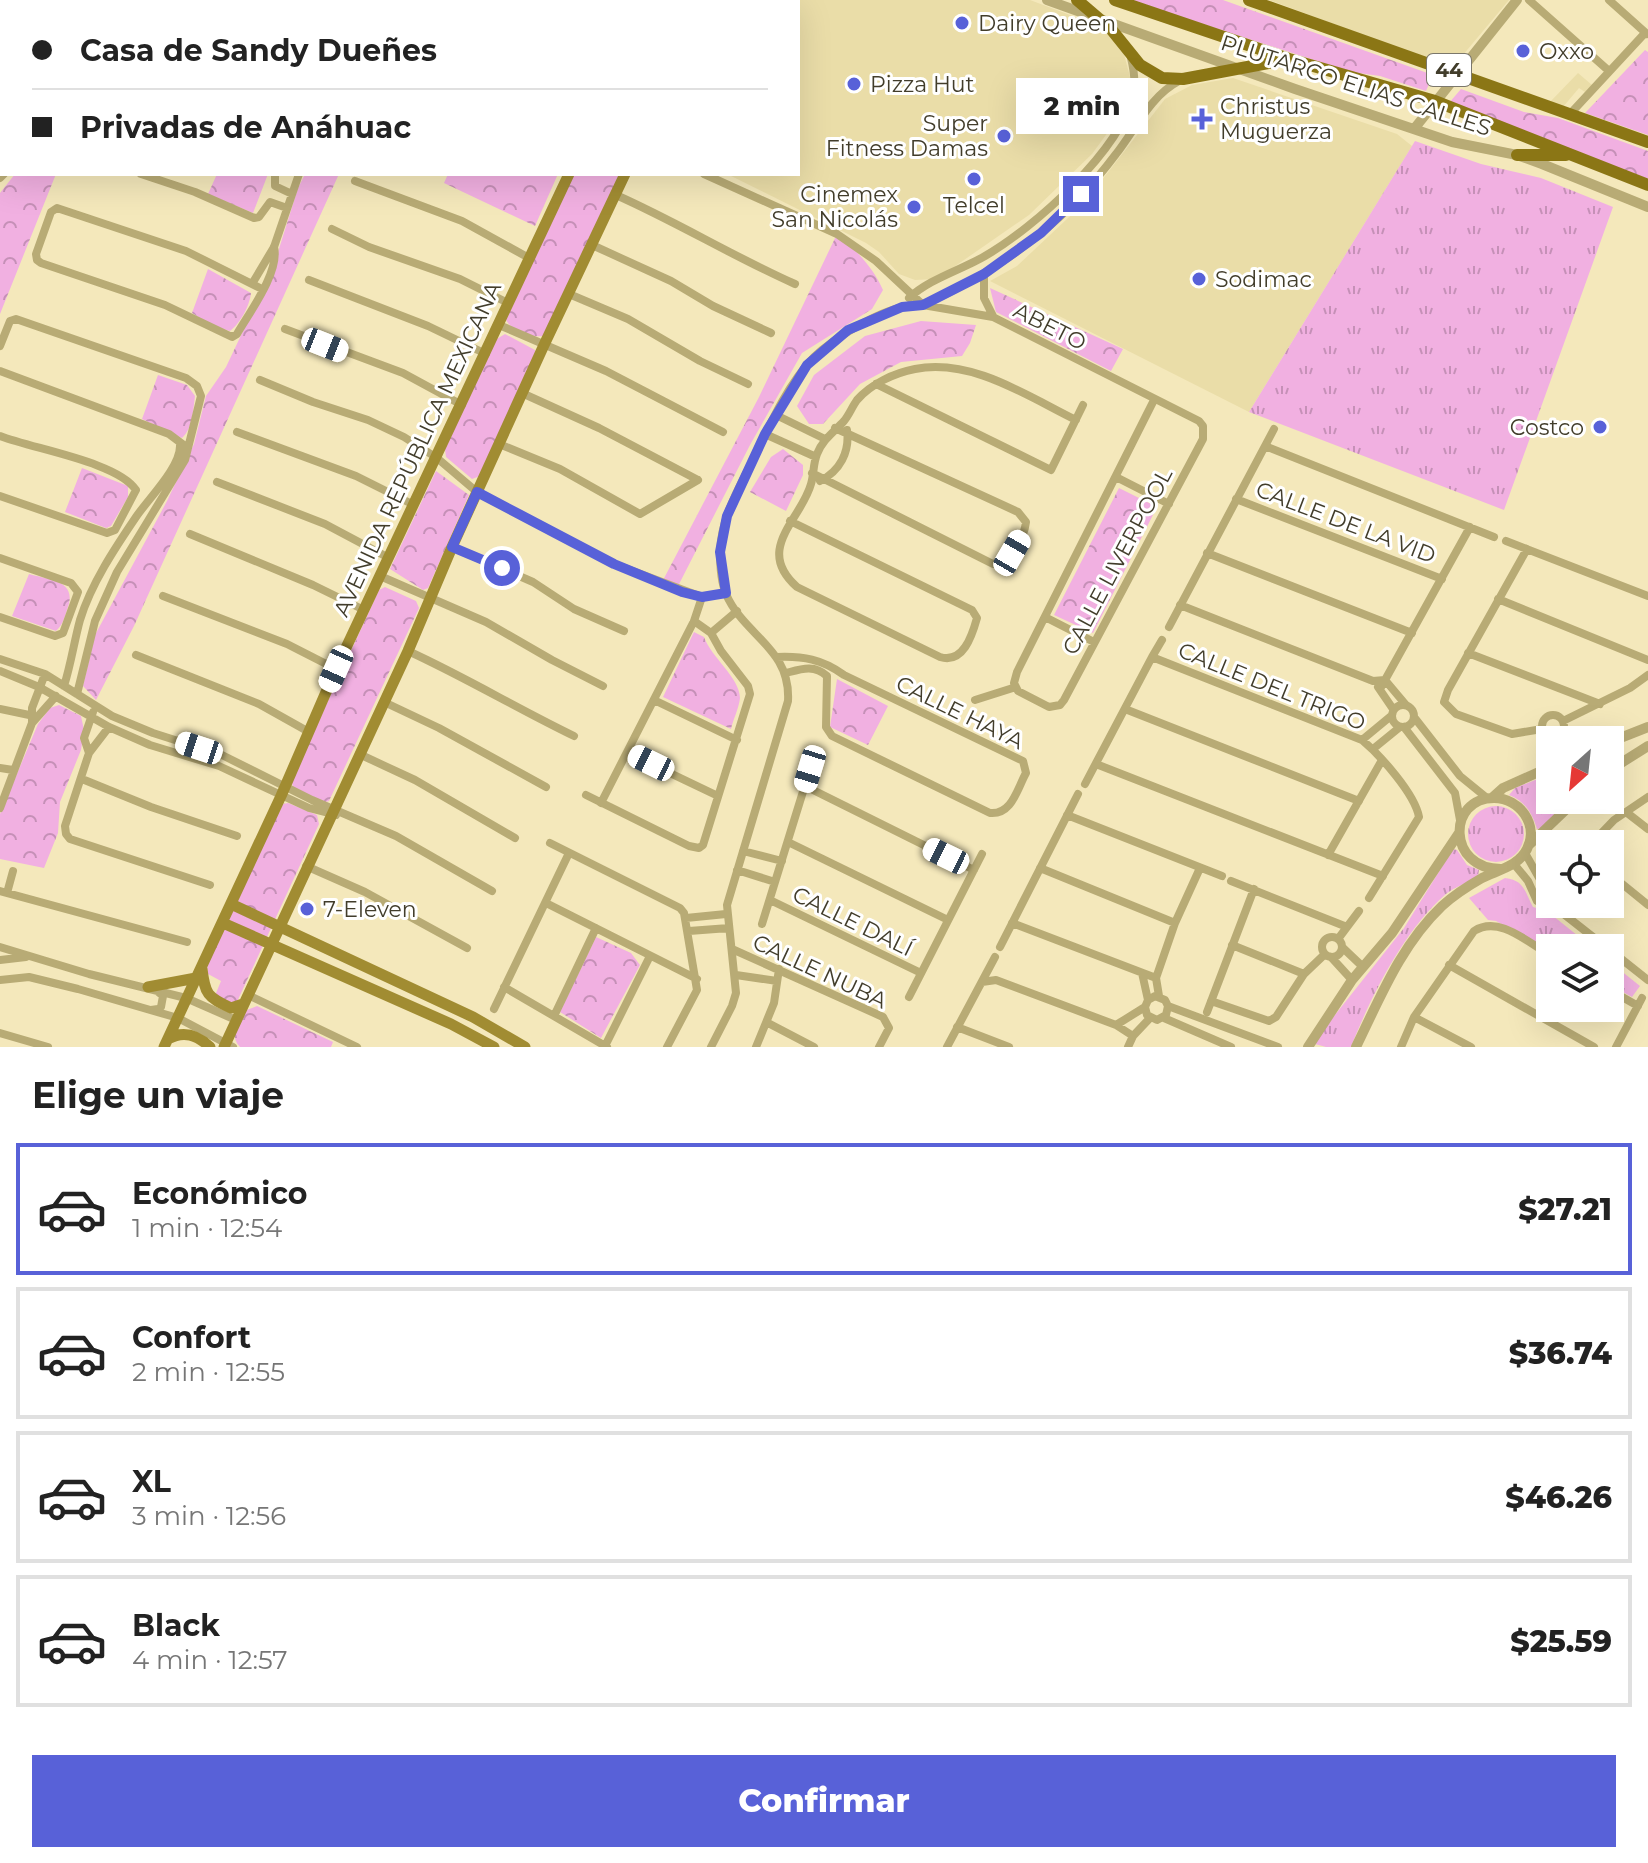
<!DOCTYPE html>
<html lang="es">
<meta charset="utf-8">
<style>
:root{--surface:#fff;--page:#f6f6f6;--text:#222;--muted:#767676;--line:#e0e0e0;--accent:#5861d8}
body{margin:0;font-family:Montserrat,sans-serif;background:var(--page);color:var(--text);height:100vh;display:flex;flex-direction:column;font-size:30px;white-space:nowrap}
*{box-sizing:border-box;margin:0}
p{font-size:26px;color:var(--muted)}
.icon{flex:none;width:44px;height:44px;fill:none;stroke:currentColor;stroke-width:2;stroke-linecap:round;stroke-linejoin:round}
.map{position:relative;height:1047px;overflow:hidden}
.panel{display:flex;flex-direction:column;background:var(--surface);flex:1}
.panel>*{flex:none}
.top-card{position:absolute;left:0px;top:0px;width:800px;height:176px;box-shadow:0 8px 32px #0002;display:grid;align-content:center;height:176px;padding:0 32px;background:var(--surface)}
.needle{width:52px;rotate:207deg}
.controls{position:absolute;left:1536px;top:726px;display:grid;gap:16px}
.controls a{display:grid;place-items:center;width:88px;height:88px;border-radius:0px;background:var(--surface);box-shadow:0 8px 32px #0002;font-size:40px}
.end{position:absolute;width:36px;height:36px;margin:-18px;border:10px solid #5861d8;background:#fff;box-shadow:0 0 0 4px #fff}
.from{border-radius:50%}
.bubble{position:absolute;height:56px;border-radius:0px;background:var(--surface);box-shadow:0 8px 32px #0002;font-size:26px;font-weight:800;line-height:56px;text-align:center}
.car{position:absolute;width:24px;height:48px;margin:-24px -12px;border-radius:10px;box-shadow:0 0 6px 2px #0007;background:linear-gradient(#fff 24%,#345 0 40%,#fff 0 76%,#345 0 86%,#fff 0)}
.top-card b{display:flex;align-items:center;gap:28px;height:76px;font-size:30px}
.top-card b+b{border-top:2px solid var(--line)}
.top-card i{width:20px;height:20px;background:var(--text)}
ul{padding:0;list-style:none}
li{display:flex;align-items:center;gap:24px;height:132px;margin:0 16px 12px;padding:0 16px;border:4px solid var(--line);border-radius:0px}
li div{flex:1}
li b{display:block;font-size:30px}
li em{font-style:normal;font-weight:800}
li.on{border-color:var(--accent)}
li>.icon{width:72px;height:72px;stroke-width:1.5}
h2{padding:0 32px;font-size:36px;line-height:96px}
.cta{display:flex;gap:16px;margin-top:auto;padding:16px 32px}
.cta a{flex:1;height:92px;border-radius:0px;background:var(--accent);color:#fff;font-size:32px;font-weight:800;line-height:92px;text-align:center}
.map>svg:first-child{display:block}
</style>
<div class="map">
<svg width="1648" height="1047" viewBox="0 0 1648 1047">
<defs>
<pattern id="grass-tufts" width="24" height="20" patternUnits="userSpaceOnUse" patternTransform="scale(2)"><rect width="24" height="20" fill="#f1b0e1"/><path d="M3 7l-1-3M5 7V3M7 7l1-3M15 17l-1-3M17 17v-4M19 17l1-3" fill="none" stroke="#c590b7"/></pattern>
<pattern id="park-crowns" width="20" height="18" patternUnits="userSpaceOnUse" patternTransform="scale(2)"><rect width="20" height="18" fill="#f1b0e1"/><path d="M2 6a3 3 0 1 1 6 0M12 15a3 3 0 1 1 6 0" fill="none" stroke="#c590b7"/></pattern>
</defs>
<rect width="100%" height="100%" fill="#f4e8bb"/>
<path fill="#eadda8" d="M 685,0 L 1030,0 L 1102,27 L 1123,50 L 1130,77 L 1130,91 L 1122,113 L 1092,154 L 1029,215 L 951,269 L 934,279 L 915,280 L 899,274 L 879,252 L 866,243 L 727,174 L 798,174 L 798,2 L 684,2 Z
M 1269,0 L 1509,0 L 1452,68 Z
M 1578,73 L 1592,85 L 1585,92 L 1579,88 L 1563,107 L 1550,102 Z
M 1233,78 L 1397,134 L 1412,146 L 1249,412 L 990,281 L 1017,266 L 1084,203 L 1165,99 L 1192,85 Z"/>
<path fill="url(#grass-tufts)" d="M 1415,141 L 1481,164 L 1541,178 L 1613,207 L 1504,510 L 1249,412 Z
M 1550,774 L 1550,800 L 1569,800 L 1542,828 L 1537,829 C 1532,813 1525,801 1509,795 L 1515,788 Z
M1468 834a28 28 0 1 1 56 0a28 28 0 1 1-56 0Z
M 1453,849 L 1457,850 L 1467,865 L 1479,870 L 1478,876 C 1468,883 1456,886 1446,894 C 1404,930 1371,996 1351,1047 L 1326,1047 L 1315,1044 L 1323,1030 L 1404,928 Z
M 1505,878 C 1525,880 1525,893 1533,907 L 1547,911 L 1593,948 L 1550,948 L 1550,951 L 1496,921 L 1488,920 L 1469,898 Z
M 1610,962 L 1640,986 L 1632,997 L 1610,985 Z"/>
<path fill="url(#park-crowns)" d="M 1128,0 L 1223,0 L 1433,75 L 1426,91 L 1380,76 L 1351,72 Z
M 1645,50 L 1648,52 L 1648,135 L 1585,113 Z
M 1461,89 L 1524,112 L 1558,118 L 1648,151 L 1648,179 L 1449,103 Z
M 15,174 L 56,174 L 0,314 L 0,193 Z
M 217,174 L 268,174 L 253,213 L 208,194 Z
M 305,174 L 339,174 L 134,626 L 96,700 L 83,686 L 95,635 L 167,501 L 194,444 L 206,396 L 226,367 L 273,268 L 298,188 Z
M 448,174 L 558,174 L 535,226 L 444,183 Z
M 573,174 L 620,174 L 544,336 C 531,338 512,331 506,320 Z
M 837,234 C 856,250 873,267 883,290 L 872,309 L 802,353 L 750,445 L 675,592 L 661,584 L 759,397 Z
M 208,269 L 251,293 C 250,305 240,324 230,331 L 215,327 L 192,313 Z
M 990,288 L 1123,349 L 1111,371 L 996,312 Z
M 921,321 L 976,325 L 970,343 L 962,356 L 901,362 L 860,384 L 823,424 L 809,424 L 797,406 L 814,375 L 865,336 Z
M 505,334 L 535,350 L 535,358 L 480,476 L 472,479 L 446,457 L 445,449 L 495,340 Z
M 158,375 L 187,385 L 195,396 C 193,410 193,428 182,438 L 142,419 Z
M 783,449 L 803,465 L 803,475 L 786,511 L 750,492 L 771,457 Z
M 82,468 L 128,486 L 128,497 L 111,526 L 106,528 L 65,512 Z
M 436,471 L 469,495 L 428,588 L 423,590 L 390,569 Z
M 1119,488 L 1157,507 L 1093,633 L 1054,615 Z
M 29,574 C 49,580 77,580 68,607 C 65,616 63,625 56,631 L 12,616 Z
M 385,587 L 416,601 L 419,608 L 329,801 L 323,803 L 294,789 L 291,781 L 379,590 Z
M 694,632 L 704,637 C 711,657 740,678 740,698 C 739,708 733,720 731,729 L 663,697 Z
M 837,679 L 888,706 L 868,745 L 830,727 Z
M 59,705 L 81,716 L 84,730 L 81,750 L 60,802 L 58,833 L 44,868 L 0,859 L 0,814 L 38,724 L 50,708 Z
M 288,803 L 317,815 L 319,824 L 236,1004 L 214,998 L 221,981 L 208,974 L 207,964 L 283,804 Z
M 596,937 L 631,953 L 640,965 L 601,1038 L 560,1012 Z
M 257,1006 L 333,1042 L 331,1047 L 240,1047 C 229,1035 237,1024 244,1011 Z"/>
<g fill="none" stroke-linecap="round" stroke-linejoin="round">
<path stroke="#b8ab75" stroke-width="8" d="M 114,0 L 119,2
M 163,0 L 168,2
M 285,0 L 290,2
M 1529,0 L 1609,71
M 1609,0 L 1647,34
M 138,2 L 138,0
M 0,14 L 2,15
M 0,73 L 2,74
M 1570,114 L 1645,33
M 0,135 L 2,136
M 141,174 L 195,192 L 254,218 L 259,217 L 270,202 L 287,208
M 275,174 L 275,186 L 292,194
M 704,174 L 837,234 L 876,261 L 923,305 L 993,317 L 1199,421 L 1203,426 L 1203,439 L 1064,700 L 1060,705 L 1049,707 L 1018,691 L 1014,683 L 1017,672 L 1154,400
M 0,178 L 4,174
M 355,181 L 462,221 L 529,258
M 616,195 C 677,222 734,257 795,284
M 332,229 L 369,247 L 460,279 L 508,303
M 592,245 L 671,281 L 713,306 L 771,333
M 984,274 L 984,298 L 993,316
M 309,280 L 428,326 L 486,354
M 252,284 L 274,247 L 299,174
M 262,289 L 186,251 L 57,208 L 51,212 L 36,254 L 37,260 L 41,263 L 165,305 L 232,337 L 237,334 C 249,313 280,272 274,247
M 569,294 L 628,319 L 700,361 L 748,384
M 909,298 C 929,279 961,270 985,256 C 1034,228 1120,151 1133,95 C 1136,82 1134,70 1131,58
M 499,325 L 606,371 L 723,432
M 285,329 L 403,373 L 462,405
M 0,346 L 10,321 L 16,319 L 186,378 L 197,386 L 201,396 L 185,460 L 117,572 L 95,621 L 77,694
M 0,371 L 169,434 L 185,446
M 260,380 L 313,402 L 368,420 L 404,437 L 437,458 L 477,492 L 614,564 L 702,597 L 726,593
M 876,384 L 1051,470 L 1083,405
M 524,394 L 599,428 L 698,480
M 776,415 L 825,439
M 237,432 L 356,476 L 414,505
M 765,434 L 816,457
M 0,436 C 33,449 118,462 136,490 L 115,530 L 107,533 L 0,496
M 499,444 L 560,469 L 640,514 L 698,480
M 1265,446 L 1494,537
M 812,473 L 993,564 C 1011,562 1024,538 1026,522 L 1018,512 L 835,428
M 1116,477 L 1169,504
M 820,481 C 840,471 850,452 847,430
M 217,482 L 325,524 L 389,558
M 1236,499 L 1442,579
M 790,521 L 972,610 L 977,618 C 972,636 963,664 940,657 L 797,587 C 754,549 801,520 811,484 C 814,474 813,464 817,454 C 823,439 834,432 844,421 C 849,415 852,407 857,400 C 871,384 894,373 915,369 C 972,358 1027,396 1076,420
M 190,534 L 313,585 L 364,610
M 1506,541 L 1648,596
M 452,547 L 533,582 L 574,609 L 624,631
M 1527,549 L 1448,690 L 1444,702 L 1456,714 L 1512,734 L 1542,729
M 1207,553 L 1412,633
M 0,558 L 71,583 L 78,592 L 63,633 L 55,636 L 0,617
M 380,576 L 486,622 L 552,660 L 603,686
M 163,596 L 287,644 L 336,669
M 1498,599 L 1648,660
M 1180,605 L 1373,681 L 1385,680 L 1406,705
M 1045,617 L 1094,642
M 1169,627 L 1274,429
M 711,633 L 737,611
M 408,651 C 465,677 518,709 574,736
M 1468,653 L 1600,704
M 136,655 L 259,704 L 309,732
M 777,657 C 803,656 822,659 844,675 L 1023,761 L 1026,773 C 1017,789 1012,815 990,813 L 832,736 L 826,727 L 827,676 C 814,664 801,669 786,673
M 1152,657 L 1162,640
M 0,659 L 45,674 L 112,716 L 153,733 L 222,755 L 312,800 L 396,836 L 492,891
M 0,671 L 39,687 L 109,727 L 150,745 L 219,766 L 309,808 L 336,815
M 64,686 C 71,664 74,642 80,620 C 91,584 115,548 136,517 C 148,499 181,467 180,445
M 1378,687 L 1393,709
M 1380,689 L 1470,527
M 654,700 L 737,740
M 975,700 L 1016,687
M 384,702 L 439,728 L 546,787
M1392 716a11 11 0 1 1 22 0a11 11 0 1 1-22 0Z
M 0,709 L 34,716
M 1125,709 L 1359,801
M1542 726a11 11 0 1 1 22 0a11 11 0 1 1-22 0Z
M 1414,717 L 1460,776 L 1487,798
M 1563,721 L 1630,688 L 1648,675
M 32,723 L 32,708 L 45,674
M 109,727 L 89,753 L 65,826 L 66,834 L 70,839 L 210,885
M 1404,727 L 1455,793 L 1460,820
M 1362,740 L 1391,716
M 1373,749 L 1400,727
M 89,753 L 84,738 L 93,712
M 628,753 L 718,796
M 359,754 L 415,780 L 515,838
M 1096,764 L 1383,876
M 0,768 L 13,770
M 82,779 L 151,807 L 237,836
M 1085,784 L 1152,657 L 1362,740 C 1380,755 1415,794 1419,817 L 1369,898
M 805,786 L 974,870
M 586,795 L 689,846 L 699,848 L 703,845 L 750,694 L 748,686 L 721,651 L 711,633 L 694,621
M 601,803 L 694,621 L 702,597
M 0,808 L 32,723 L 56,696
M 1626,812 L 1648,829
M 1067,815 L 1222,876
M 788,842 L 948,920
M 550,843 L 680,908 L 684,913 L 697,990 L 667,1047
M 1591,844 L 1614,820 L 1648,797
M 743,851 L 782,861
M 1525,853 L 1542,883
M 1328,855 L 1382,760
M 1514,864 L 1528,881 L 1537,901 L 1543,905 L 1550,904
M 306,866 L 365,892 L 467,948
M 1040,868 L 1175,923
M 737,870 L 775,882
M 1610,874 L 1648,905
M 1231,881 L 1347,927
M 0,891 L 187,942
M 7,893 L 13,871
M 770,900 L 921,973
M 546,903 L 697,979
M 1551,904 L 1607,948
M 686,918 L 726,914
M 1012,923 L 1156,978
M 762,924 L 810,769
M 689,931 L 729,928
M1322 947a10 10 0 1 1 20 0a10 10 0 1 1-20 0Z
M 1338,939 L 1359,911
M 1232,945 L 1304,974
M 0,947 L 89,974 L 186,998 L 236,1020
M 1000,947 L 1078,794
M 1342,947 L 1363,967
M 732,949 L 883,1017 L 889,1028 L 879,1047
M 1610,950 L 1648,980
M 1331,957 L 1352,980
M 0,960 L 26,957
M 1449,965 L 1594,1047
M 1142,973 L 1148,1000 L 1145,1007 L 1147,1015 L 1157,1020 L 1166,1015 L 1168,1006 L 1165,1000 L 1155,996 L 1148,1000
M 736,975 L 777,981
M 0,980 L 29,977 L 78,989 L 178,1018 L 233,1047
M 982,982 L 996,980 L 1116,1025 L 1133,1036
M 504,987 L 607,1047
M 1610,990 L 1638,1006
M 248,995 L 357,1047
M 1159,996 L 1156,978 L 1175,923 L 1200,868
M 909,997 L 982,854
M 1211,1001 L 1269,1021 L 1276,1017 L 1304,974 L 1325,954
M 1168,1006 L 1278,1047
M 494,1009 L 569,853
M 151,1010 L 158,1009 L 161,1007 L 163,996 L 157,991
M 1207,1012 L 1254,889
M 555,1014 L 596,928
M 1414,1017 L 1471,1047
M 1164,1018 L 1231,1047
M 768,1023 L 814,1047
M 1116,1025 L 1145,1007
M 957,1027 L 1009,1047
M 0,1033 L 48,1047
M 605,1046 L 650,956
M 711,1047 L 732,1006 L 736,993 L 727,905 L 788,701 C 791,648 744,636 726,594 C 721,582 720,564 720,552 C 721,517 740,486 755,456 C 771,422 788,384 814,357 C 832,339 878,312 903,307 C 912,305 919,307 927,303 C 967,285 1007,261 1041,233 C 1068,211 1095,182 1116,154 C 1135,130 1150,96 1179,81
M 756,1047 L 774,1003 L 779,969
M 947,1047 L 995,957
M 1128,1047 L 1133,1036 L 1150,1018
M 1401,1047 L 1414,1017 L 1474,931 C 1499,915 1527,942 1550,955
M 1616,1047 L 1642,998"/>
<path stroke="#b8ab75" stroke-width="10" d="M 1047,0 L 1295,89 L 1452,142 L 1517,155 L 1542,164 L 1648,207
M 1414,129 L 1517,0
M 1610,742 L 1648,727
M 1610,770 L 1648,746
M 1493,797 L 1503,788 L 1550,767
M 1529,845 L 1576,800
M 1308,1047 L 1352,980 L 1392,933 L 1459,833
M 1356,1047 C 1380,998 1401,945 1442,906 C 1454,895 1468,886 1482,878 C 1498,870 1519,866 1527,849 C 1539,825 1520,798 1494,798 C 1447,798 1447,869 1501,869"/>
<path stroke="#a18c32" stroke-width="11" d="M 625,2 L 626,0
M 678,2 L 679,0
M 231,904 L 473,1017 L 525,1047
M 223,923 L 451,1024 L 494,1047
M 202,969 C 205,994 207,997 231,1008 L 243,1004
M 148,987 L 196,978
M 168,1039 C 184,1030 197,1035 210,1047
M 164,1047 L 281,796 L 336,669 L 569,174
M 224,1047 L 408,651 L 452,547 L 544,345 L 625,174"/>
<path stroke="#8b7615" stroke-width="12" d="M 1077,0 L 1111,29 L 1140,65 L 1162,78 L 1183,79 L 1285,60
M 1115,0 L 1289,59 L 1435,101 L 1648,185
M 1249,0 L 1648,142
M 1517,155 L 1566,155"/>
</g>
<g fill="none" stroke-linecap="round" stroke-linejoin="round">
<path stroke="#5861d8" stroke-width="10" d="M 502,568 L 452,547 L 477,492 L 614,564 L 682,592 L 702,597 L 726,593 L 720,552 L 727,516 L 765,434 L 807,365 L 848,330 L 902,307 L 923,305 L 984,274 L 1041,233 L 1081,194"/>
</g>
<g fill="#5861d8" stroke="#fff" stroke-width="3">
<circle cx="962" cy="23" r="8"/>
<circle cx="1523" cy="51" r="8"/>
<circle cx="854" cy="84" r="8"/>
<path d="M1198 107h8v8h8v8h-8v8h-8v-8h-8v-8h8z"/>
<circle cx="1004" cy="136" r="8"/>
<circle cx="974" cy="179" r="8"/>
<circle cx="914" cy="207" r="8"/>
<circle cx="1199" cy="279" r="8"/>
<circle cx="1600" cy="427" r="8"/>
<circle cx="307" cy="909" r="8"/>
</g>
<g text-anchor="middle" stroke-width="6" stroke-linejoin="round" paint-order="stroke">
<rect fill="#fff" stroke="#7b776b" stroke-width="2" x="1427" y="54" width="44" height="32" rx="6"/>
<g font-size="20" font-weight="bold" fill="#423d2b">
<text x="1449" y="77">44</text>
</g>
<g font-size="22" fill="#423d2b" stroke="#fff" text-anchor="start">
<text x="978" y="31">Dairy Queen</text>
<text x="1539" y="59">Oxxo</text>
<text x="870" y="92">Pizza Hut</text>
<text x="1220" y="114">Christus<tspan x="1220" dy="25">Muguerza</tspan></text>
<text x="988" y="131" text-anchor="end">Super<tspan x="988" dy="25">Fitness Damas</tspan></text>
<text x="898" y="202" text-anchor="end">Cinemex<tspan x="898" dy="25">San Nicolás</tspan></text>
<text x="974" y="213" text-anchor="middle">Telcel</text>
<text x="1215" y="287">Sodimac</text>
<text x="1584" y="435" text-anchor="end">Costco</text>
<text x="323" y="917">7-Eleven</text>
</g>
<g font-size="22" fill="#423d2b" stroke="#fff">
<text transform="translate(1356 85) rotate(18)" y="8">PLUTARCO ELIAS CALLES</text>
<text transform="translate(1050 326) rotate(27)" y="8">ABETO</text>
<text transform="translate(417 449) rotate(-65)" y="8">AVENIDA REPÚBLICA MEXICANA</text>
<text transform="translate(1346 522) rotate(21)" y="8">CALLE DE LA VID</text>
<text transform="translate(1117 561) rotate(-62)" y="8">CALLE LIVERPOOL</text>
<text transform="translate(1272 686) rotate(22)" y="8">CALLE DEL TRIGO</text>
<text transform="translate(960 712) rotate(26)" y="8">CALLE HAYA</text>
<text transform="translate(853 921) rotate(26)" y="8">CALLE DALÍ</text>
<text transform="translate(820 971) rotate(25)" y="8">CALLE NUBA</text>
</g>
</g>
</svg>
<div class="controls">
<a><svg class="needle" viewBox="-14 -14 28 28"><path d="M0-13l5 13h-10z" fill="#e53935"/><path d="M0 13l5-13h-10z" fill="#767676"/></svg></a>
<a><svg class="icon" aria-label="locate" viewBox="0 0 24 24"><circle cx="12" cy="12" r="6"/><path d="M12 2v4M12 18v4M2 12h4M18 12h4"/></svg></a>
<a><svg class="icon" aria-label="layers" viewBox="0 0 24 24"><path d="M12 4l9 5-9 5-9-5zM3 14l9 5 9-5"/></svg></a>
</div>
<i class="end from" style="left:502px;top:568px"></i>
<i class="end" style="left:1081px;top:194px"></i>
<div class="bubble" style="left:1016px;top:78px;width:132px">2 min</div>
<i class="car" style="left:325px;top:345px;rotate:112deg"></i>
<i class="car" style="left:1012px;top:553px;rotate:30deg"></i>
<i class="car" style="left:336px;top:669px;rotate:204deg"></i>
<i class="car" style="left:199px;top:748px;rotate:288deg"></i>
<i class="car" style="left:651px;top:763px;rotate:296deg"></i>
<i class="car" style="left:810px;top:769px;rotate:197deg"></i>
<i class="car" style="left:946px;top:856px;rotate:296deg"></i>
<div class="top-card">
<b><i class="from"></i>Casa de Sandy Dueñes</b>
<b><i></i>Privadas de Anáhuac</b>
</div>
</div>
<section class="panel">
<h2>Elige un viaje</h2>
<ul>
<li class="on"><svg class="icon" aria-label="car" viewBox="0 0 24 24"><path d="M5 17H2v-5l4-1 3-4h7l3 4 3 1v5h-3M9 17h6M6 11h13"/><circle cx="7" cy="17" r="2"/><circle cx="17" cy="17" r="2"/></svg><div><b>Económico</b><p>1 min · 12:54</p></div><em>$27.21</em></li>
<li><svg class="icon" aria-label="car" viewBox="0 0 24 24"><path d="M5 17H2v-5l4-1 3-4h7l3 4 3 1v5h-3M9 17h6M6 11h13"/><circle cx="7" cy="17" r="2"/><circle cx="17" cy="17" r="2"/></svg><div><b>Confort</b><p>2 min · 12:55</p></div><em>$36.74</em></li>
<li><svg class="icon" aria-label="car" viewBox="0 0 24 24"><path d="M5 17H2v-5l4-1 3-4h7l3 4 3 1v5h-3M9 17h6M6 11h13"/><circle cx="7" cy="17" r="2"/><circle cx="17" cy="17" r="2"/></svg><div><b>XL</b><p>3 min · 12:56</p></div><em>$46.26</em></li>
<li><svg class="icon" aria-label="car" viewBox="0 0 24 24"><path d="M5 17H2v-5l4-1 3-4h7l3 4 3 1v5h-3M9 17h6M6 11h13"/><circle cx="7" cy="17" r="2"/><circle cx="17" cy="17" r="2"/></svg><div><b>Black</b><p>4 min · 12:57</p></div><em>$25.59</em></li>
</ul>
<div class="cta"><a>Confirmar</a></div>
</section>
